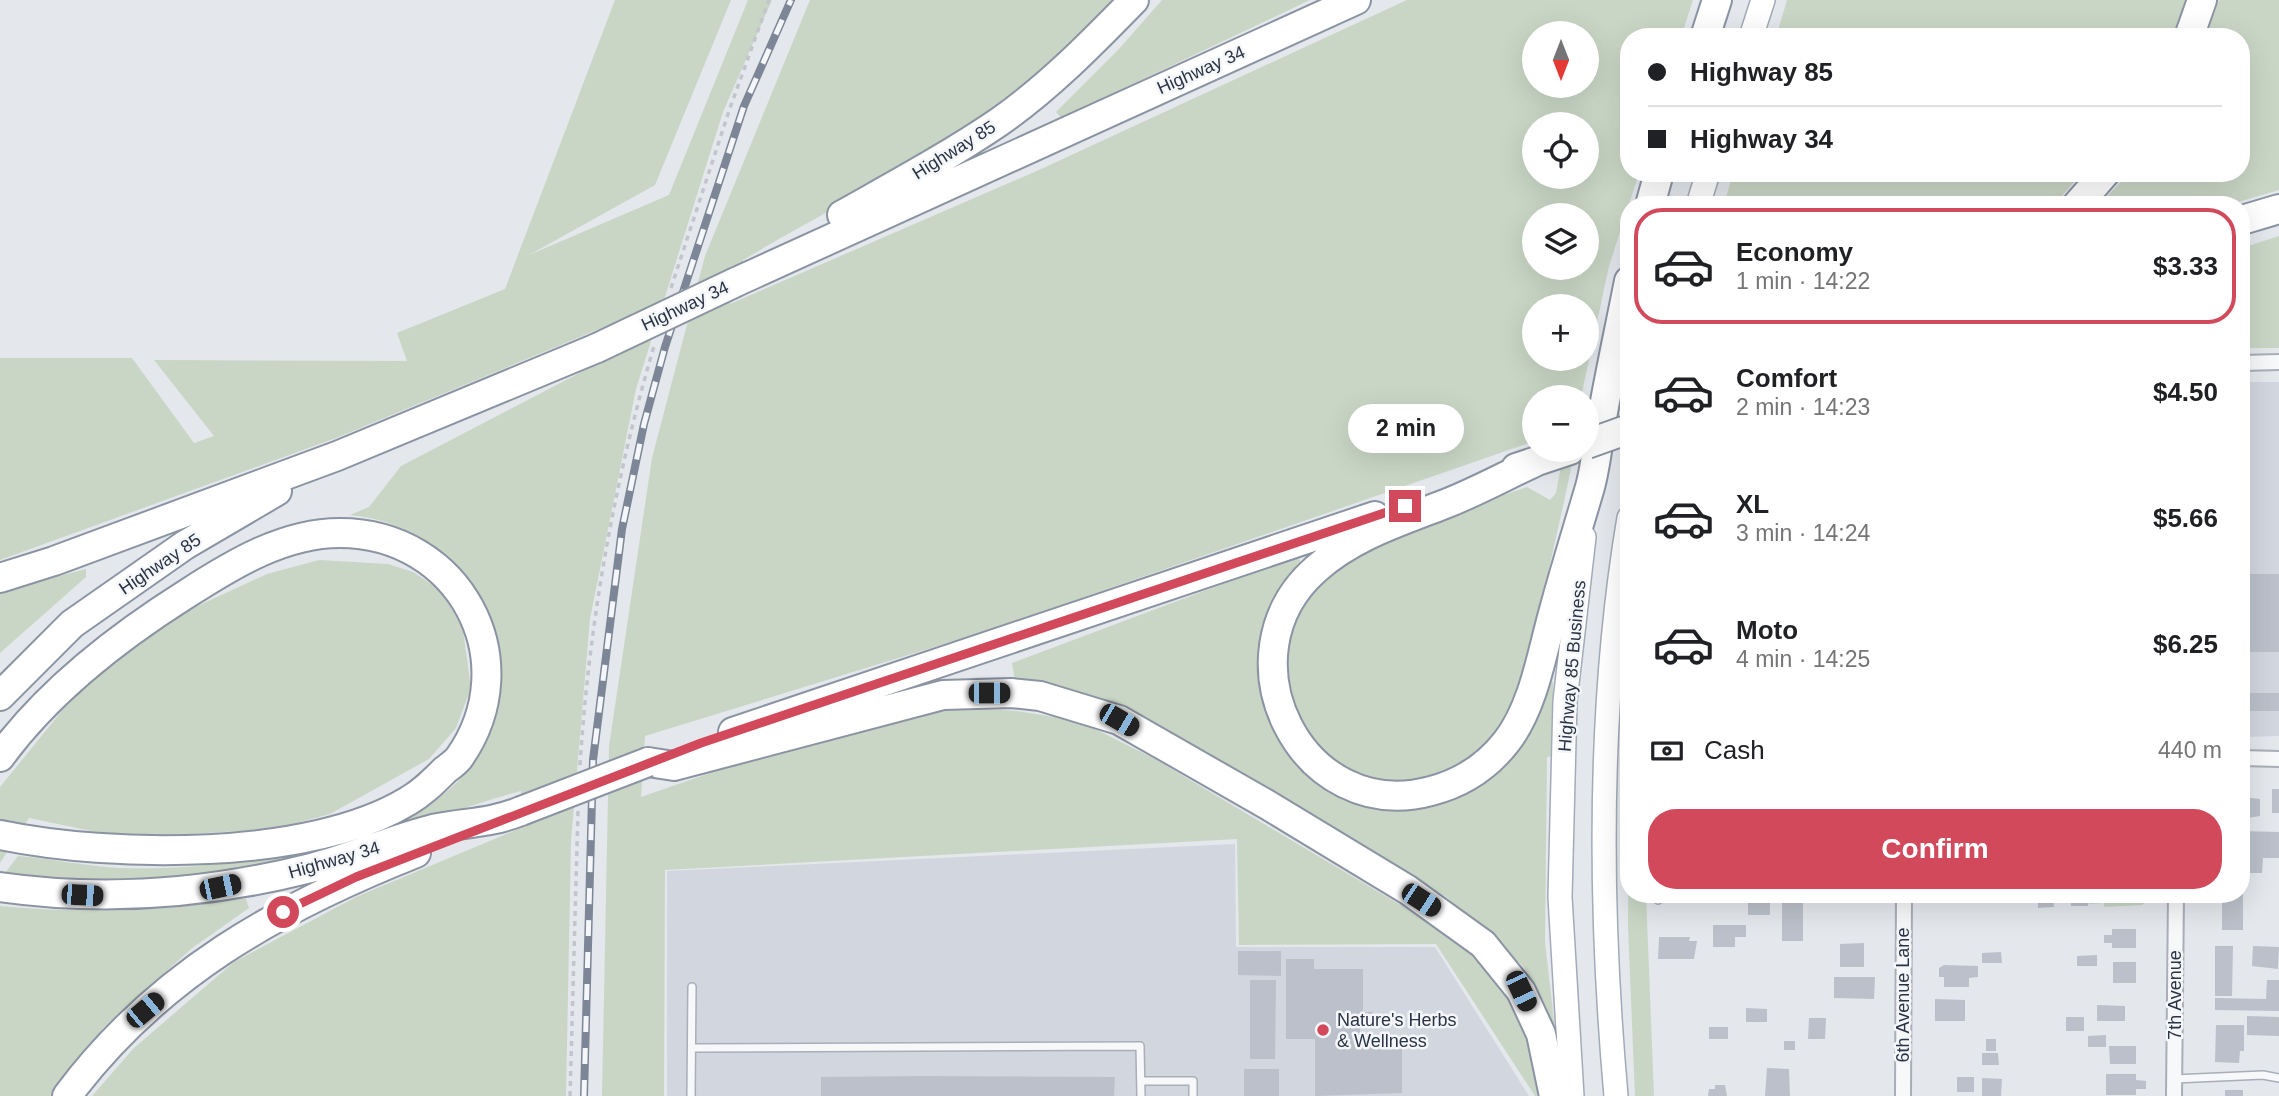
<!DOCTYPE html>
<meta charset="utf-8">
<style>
:root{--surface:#fff;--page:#f2f2f2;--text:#202124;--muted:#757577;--line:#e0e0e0;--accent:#d1495b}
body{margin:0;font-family:Helvetica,sans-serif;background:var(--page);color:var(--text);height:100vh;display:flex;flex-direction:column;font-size:26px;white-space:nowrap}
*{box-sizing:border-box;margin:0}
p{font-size:23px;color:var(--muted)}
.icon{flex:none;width:38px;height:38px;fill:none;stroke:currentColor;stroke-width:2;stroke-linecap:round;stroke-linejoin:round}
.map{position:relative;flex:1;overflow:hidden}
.drawer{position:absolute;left:1620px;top:196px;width:630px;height:707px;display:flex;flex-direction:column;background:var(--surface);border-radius:28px;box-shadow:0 7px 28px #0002}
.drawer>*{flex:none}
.guide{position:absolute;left:1620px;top:28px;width:630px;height:154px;border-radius:28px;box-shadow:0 7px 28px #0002;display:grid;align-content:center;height:154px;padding:0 28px;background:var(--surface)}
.needle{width:46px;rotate:180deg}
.tools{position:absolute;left:1522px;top:21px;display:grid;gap:14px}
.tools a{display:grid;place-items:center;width:77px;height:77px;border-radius:50%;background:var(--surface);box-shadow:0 7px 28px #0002;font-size:35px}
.end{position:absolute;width:32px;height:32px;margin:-16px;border:9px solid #d1495b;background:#fff;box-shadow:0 0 0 4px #fff}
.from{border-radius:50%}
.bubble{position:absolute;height:49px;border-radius:24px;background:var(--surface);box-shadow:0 7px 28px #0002;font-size:23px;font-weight:600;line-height:49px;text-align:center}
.car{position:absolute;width:21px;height:42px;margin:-21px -10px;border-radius:9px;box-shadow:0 0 5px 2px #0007;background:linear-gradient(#222 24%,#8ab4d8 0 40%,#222 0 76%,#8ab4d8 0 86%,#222 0)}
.guide b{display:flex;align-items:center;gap:24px;height:66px;font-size:26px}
.guide b+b{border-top:2px solid var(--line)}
.guide i{width:18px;height:18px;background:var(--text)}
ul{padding:12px 0 0;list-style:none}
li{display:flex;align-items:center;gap:21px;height:116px;margin:0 14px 10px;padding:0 14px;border:4px solid transparent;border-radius:28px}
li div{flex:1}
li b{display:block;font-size:26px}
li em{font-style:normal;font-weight:600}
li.selected{border-color:var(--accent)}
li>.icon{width:63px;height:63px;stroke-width:1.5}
.pay{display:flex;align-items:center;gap:18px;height:77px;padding:0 28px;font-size:26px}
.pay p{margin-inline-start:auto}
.action{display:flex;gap:14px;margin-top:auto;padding:14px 28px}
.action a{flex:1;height:80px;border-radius:28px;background:var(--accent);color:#fff;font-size:28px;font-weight:600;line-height:80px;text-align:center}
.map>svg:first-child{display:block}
</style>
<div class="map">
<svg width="2279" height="1096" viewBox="0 0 2279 1096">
<rect width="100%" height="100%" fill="#e4e7ec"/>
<path fill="#d2d6de" d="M 2242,382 L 2279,382 L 2279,736 L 2242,737 Z
M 1235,844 L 1236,947 L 1435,947 L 1529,1096 L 667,1096 L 667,871 Z"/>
<path fill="#c9d6c5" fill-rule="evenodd" d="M 615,0 L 731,0 L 655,185 L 529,255 L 669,195 L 748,0 L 772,0 L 723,112 L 636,389 L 590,619 L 571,841 L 566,1096 L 92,1096 L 134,1048 L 234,962 L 356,897 L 521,828 L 521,791 C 476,803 432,820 387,832 C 411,816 440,800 460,779 C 467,771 472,760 477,751 C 538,650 464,525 350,515 L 369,507 L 401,466 L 591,367 L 604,327 L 336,438 L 0,560 L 0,358 L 132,358 L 194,443 L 214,436 L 154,360 L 407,361 L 397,333 L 505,289 Z
M 810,0 L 1112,0 C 1091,24 1069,49 1046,70 C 957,150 845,199 743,260 L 730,304 L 1039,170 L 1407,0 L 1693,0 L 1681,37 L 1629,37 L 1629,173 L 1639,173 L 1609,266 L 1581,397 L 1535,397 L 1535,441 L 983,632 L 645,736 L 641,797 L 762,755 L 955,707 L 1017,711 L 1079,721 L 1153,758 L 1446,932 L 1500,978 L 1523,1015 L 1545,1096 L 1535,1096 L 1436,944 L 1239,945 L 1237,839 L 665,870 L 664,1096 L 602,1096 L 609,746 L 652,458 L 705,256 ZM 1535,33 L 1587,33 L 1587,86 L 1535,86 ZM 1535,124 L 1587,124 L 1587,177 L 1535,177 ZM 1535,215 L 1587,215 L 1587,268 L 1535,268 ZM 1535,306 L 1587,306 L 1587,359 L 1535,359 Z
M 1162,0 L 1310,0 L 1061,118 L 1056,112 L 1119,49 Z
M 1787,0 L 2187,0 L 2173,37 L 1776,37 Z
M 2219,0 L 2279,0 L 2279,190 L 2228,205 L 2099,205 L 2129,173 L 2242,173 L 2242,37 L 2206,37 Z
M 1733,173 L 2082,173 L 2054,205 L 1724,205 Z
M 2279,236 L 2279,348 L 2242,348 L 2242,248 Z
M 1564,450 L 1574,450 C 1568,489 1558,526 1550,564 C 1539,617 1533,673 1506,722 C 1497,740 1478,755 1461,765 C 1382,811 1302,765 1288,679 C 1285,662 1281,638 1288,621 C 1293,609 1318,581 1328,571 C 1361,536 1477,505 1527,487 L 1550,500 L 1556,493 Z
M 1297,556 L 1304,567 C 1250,619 1256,648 1271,717 L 1396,806 L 1427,807 L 1468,794 L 1504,769 L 1524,737 L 1548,682 L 1553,682 L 1553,756 L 1547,757 L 1545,942 L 1555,1030 L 1524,967 L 1445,896 L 1144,716 L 1085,694 L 1015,681 L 1012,663 Z
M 319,560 L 388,564 L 413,572 L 442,591 L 463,630 L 471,688 L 456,728 L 429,759 L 330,814 L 275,829 L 156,836 L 101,833 L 29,818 L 0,863 L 0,787 L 74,696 L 147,636 L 191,609 L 267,574 Z
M 86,569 L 86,577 L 0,653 L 0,592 Z
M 1629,766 L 1629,894 L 1646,894 L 1654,1096 L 1635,1096 L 1628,926 Z
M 381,836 L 246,873 L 113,886 L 2,877 L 18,856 C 52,859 86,866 119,868 C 207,871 296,854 381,836 Z
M 2088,894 L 2146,894 L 2146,901 L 2142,905 L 2104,907 L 2104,903 L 2089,904 Z
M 236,899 L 246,899 L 249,908 L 191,949 L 104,1027 L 50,1096 L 0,1096 L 0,906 C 78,913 159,913 236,899 Z"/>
<path fill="#bbc0ca" d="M 2242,563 L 2250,563 L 2250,574 L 2279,574 L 2279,652 L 2242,652 Z
M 2242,693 L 2279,693 L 2279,711 L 2242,711 Z
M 2272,789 L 2279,789 L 2279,813 L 2272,813 Z
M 2242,797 L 2260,799 L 2260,816 L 2242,819 Z
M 2242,831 L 2279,832 L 2279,858 L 2263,858 L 2262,873 L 2242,873 Z
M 1748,894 L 1770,894 L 1770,915 L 1748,915 Z
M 2038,894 L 2053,894 L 2054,907 L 2038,908 Z
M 2071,894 L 2088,894 L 2088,906 L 2071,906 Z
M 2222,894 L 2243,894 L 2243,930 L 2222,930 Z
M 1782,896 L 1803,896 L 1803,941 L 1782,941 Z
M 1713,925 L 1746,925 L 1746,937 L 1735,937 L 1735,947 L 1713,947 Z
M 2112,929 L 2136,929 L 2136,948 L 2112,948 L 2112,943 L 2104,943 L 2104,935 L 2112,935 Z
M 1659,937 L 1690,937 L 1689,941 L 1697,941 L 1694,959 L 1658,959 Z
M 1864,943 L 1864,967 L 1840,967 L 1840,944 Z
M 2215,946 L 2233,946 L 2232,996 L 2215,996 Z
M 2253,946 L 2279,947 L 2278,969 L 2252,966 Z
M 1238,951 L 1281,951 L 1281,976 L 1238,975 Z
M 2001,952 L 2002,963 L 1982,963 L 1982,953 Z
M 2097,955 L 2097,966 L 2077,966 L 2077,956 Z
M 1286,959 L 1314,959 L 1314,969 L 1363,969 L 1363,1012 L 1373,1012 L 1373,1021 L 1360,1021 L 1360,1038 L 1402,1038 L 1402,1093 L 1315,1096 L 1315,1039 L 1286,1039 Z
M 2113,962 L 2136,962 L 2136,983 L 2113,983 Z
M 1944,965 L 1978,966 L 1978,977 L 1969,978 L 1969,987 L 1944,987 L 1944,977 L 1939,977 L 1939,968 Z
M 1834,977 L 1875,977 L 1874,999 L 1834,998 Z
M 1250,980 L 1276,980 L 1275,1059 L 1250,1059 Z
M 2267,980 L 2279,980 L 2279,1011 L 2215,1010 L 2215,998 L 2266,999 Z
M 1935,999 L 1965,1000 L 1965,1021 L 1935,1021 Z
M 2097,1005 L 2125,1006 L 2125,1021 L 2097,1021 Z
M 1746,1008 L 1767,1009 L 1767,1022 L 1746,1022 Z
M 2247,1016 L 2279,1017 L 2279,1036 L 2247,1035 Z
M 2066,1017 L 2084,1017 L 2084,1031 L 2066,1031 Z
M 1809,1018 L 1826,1018 L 1825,1039 L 1808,1039 Z
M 2216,1025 L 2244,1025 L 2244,1051 L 2240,1051 L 2239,1063 L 2215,1062 Z
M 1709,1027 L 1728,1027 L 1728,1039 L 1709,1039 Z
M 2106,1035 L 2106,1047 L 2088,1047 L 2088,1036 Z
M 1986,1039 L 1996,1039 L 1996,1051 L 1986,1051 Z
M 1784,1041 L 1795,1041 L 1795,1050 L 1784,1050 Z
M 2109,1046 L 2136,1046 L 2136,1064 L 2110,1064 Z
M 1982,1053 L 1998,1053 L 1999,1065 L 1982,1065 Z
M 1767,1068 L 1789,1069 L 1790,1096 L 1765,1096 Z
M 1244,1069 L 1279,1069 L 1279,1096 L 1244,1096 Z
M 2106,1074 L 2136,1074 L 2136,1080 L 2146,1081 L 2146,1089 L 2136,1089 L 2136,1095 L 2106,1095 Z
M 922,1076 L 1115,1077 L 1114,1096 L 821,1096 L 821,1077 Z
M 1957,1077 L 1974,1077 L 1974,1092 L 1957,1092 Z
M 1982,1078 L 2002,1079 L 2001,1096 L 1982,1096 Z
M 1715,1085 L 1725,1085 L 1727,1096 L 1708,1096 L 1709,1089 L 1715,1089 Z
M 2225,1090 L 2243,1090 L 2243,1096 L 2225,1096 Z"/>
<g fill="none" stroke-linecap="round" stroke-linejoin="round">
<g stroke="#a9aeb7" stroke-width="10">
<path id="lane" d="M 1657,894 L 1658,900
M 692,1048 L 1140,1046 L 1141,1096
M 2174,1079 L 2263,1075 L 2279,1078
M 1141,1081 L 1193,1081 L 1193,1096
M 691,1096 L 692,987"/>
</g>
<g stroke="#a9aeb7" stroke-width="18">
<path id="street" d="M 2242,363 L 2279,362
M 2242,758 L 2279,759
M 1903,1096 L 1904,894
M 2174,1096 L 2176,894"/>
</g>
<g stroke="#a3abb8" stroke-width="26">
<path id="primary" d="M 1751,37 L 1763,0
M 1698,205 L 1708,173
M 1572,1096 L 1560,897 L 1565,701 L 1584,537
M 1616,1096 C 1599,905 1597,708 1629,518"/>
</g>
<g stroke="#8b94a3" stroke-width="32">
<path id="highway" d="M 1705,37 L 1717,0
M 2189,37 L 2202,0
M 1650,205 L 1659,173
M 2077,205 L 2105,173
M 842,215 C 895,185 949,156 999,122 C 1049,87 1092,43 1134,0
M 2242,220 L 2279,209
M 736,282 L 1356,0
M 1535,462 C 1505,476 1476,492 1445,504 C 1399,522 1353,536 1316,569 C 1217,656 1302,826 1431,791 C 1462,783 1487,767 1507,741 C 1534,706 1542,652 1554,610 C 1565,569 1578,528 1590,487 C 1596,465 1598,441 1602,418 C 1610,372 1620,327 1629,281
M 1516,468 L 1570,450
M 0,578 L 54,561 L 337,456 L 597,348
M 0,696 L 72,624 L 185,545 L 277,491
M 733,732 L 1375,516
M 0,757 C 49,690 118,637 188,593 C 233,564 284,533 340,533 C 459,533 528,660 459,758 C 455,763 450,766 445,770 C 433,782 422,793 408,801 C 309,861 111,858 0,835
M 648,762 L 674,766 L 943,695 L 1011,693 L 1040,696 L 1119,720 L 1266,804 L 1408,890 L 1483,944 L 1521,991 L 1541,1034 L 1554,1096
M 0,887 C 105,902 208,894 311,868 C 352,858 392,839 433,829 C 465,822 489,824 521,811
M 67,1096 C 158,974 278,908 416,853"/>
</g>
<path stroke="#c2c5cb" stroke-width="3.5" stroke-dasharray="5 5" stroke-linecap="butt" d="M 671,288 L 730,108 L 769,0
M 580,765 C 589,624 614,482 654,346
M 570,1096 L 578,811"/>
<use href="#lane" stroke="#f7f8fa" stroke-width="7"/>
<use href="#street" stroke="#f7f8fa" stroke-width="14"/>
<use href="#primary" stroke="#fff" stroke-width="23"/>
<use href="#highway" stroke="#fff" stroke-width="28"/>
<g stroke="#7d8696" stroke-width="8">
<path id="rail" d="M 584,1096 L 593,760 L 622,529 L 644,424 L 665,347 L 744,106 L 791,0"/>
</g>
<use href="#rail" stroke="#f4f6f9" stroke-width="5" stroke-dasharray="16" stroke-linecap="butt"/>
<g stroke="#8b94a3" stroke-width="32" stroke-linecap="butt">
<path id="highway-bridge" d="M 597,348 L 736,282
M 1587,444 L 1629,429
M 521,811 L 648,762"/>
</g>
<use href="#highway-bridge" stroke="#fff" stroke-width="28"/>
</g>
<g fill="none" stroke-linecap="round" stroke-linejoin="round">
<path stroke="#d1495b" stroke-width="9" d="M 283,912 L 356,877 L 701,743 L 1405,506"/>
</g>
<circle fill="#d1495b" stroke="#f4f6f9" stroke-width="2.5" cx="1323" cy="1030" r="7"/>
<g text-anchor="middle" stroke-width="5" stroke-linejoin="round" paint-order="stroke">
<g font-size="18" fill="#2b3445" stroke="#f4f6f9">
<text transform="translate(1201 70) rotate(-24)" y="6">Highway 34</text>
<text transform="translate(954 150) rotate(-32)" y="6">Highway 85</text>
<text transform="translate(685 306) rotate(-25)" y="6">Highway 34</text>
<text transform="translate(160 564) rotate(-34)" y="6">Highway 85</text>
<text transform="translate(1572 666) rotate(-85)" y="6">Highway 85 Business</text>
<text transform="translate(334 860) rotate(-16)" y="6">Highway 34</text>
<text transform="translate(1903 995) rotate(-90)" y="6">6th Avenue Lane</text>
<text transform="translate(2175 995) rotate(-90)" y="6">7th Avenue</text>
</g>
<g font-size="18" fill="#2b3445" stroke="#f4f6f9" text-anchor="start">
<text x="1337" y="1026">Nature's Herbs<tspan x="1337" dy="21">&amp; Wellness</tspan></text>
</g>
</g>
</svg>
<div class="tools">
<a><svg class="needle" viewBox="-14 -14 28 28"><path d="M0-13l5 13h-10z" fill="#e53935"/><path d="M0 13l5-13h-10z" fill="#757577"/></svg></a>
<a><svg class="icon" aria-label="locate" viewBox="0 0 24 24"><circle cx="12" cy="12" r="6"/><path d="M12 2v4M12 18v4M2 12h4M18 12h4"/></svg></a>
<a><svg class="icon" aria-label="layers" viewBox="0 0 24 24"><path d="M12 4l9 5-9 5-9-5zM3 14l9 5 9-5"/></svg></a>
<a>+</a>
<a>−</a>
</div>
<i class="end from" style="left:283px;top:912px"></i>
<i class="end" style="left:1405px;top:506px"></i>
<div class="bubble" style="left:1348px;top:404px;width:116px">2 min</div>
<i class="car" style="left:989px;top:693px;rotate:90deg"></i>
<i class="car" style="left:1119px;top:720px;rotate:120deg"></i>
<i class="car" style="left:220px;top:887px;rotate:78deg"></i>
<i class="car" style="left:82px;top:895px;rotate:93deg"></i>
<i class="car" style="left:1421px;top:900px;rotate:123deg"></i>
<i class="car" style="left:1521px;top:991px;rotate:155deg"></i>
<i class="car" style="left:145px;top:1010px;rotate:50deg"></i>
<div class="guide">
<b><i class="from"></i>Highway 85</b>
<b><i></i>Highway 34</b>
</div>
<section class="drawer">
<ul>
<li class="selected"><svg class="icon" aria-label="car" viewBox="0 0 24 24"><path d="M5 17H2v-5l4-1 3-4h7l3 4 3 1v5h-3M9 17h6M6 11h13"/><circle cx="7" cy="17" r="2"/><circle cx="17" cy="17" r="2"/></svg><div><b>Economy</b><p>1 min · 14:22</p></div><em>$3.33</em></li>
<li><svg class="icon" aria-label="car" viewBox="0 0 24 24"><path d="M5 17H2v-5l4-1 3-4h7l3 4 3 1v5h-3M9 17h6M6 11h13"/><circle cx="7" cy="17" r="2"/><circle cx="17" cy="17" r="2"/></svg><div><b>Comfort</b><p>2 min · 14:23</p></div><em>$4.50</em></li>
<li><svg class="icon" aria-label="car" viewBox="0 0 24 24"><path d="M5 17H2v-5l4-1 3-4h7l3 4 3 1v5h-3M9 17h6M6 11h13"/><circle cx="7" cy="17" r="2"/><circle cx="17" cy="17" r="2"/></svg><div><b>XL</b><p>3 min · 14:24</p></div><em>$5.66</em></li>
<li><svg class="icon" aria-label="car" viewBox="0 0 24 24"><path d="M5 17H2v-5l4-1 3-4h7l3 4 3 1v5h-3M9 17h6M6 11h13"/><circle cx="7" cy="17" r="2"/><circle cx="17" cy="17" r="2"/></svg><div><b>Moto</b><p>4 min · 14:25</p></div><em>$6.25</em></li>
</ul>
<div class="pay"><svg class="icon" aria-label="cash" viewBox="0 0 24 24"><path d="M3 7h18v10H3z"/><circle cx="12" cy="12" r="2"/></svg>Cash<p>440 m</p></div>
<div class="action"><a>Confirm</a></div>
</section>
</div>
